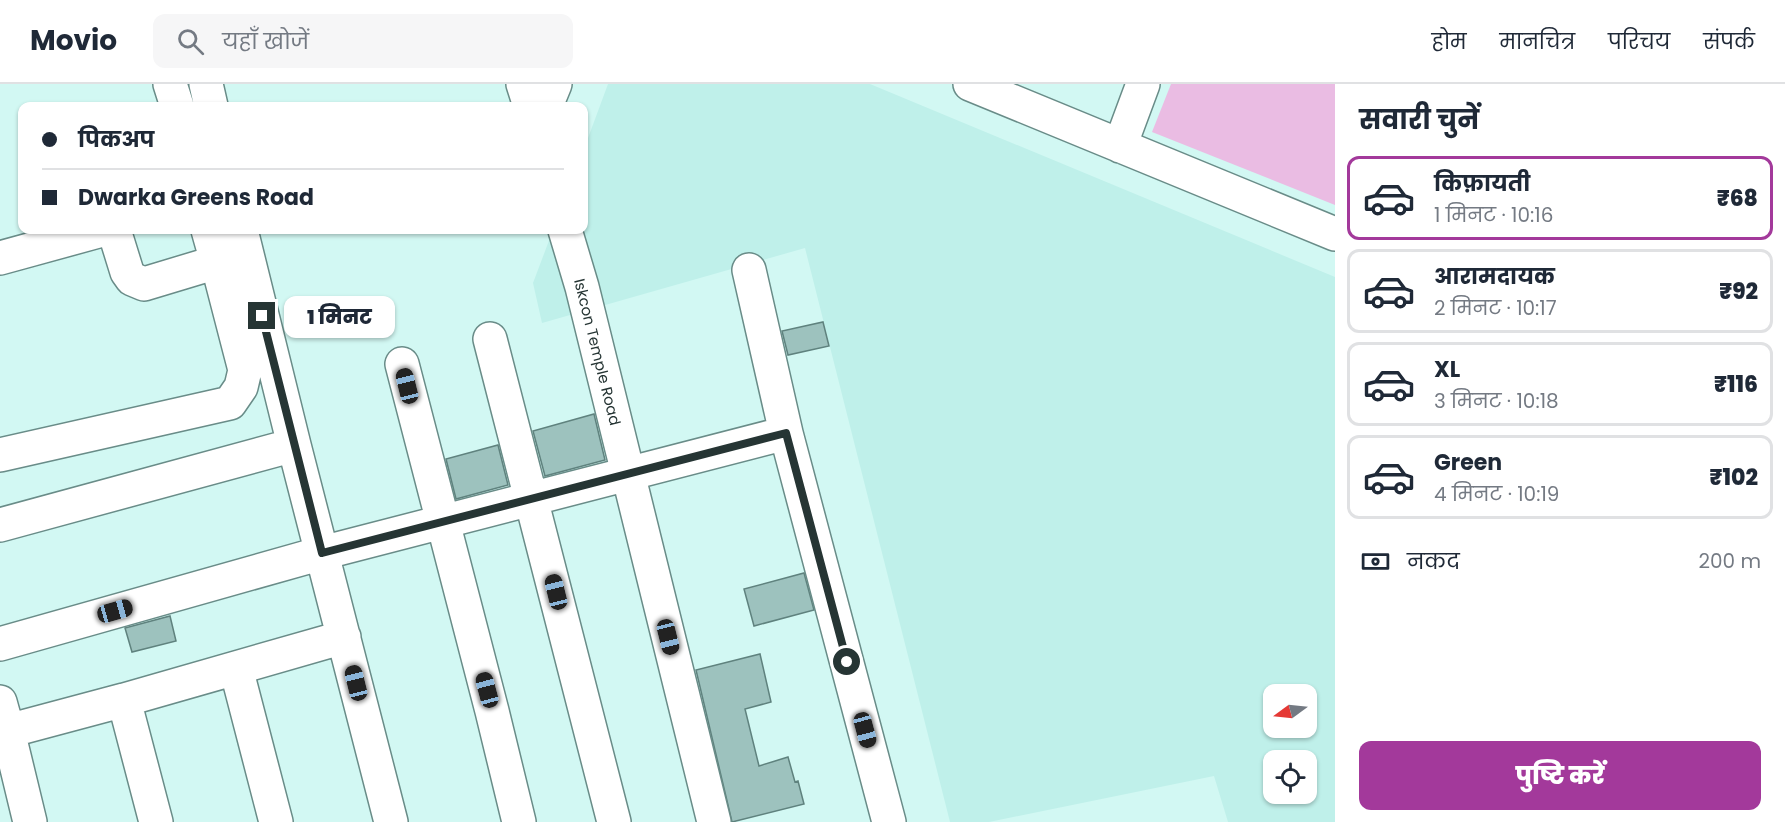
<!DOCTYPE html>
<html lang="hi">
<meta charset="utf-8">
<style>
:root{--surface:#fff;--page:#f6f6f7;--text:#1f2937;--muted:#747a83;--line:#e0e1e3;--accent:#a3399b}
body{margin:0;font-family:Poppins,"Noto Sans Devanagari",sans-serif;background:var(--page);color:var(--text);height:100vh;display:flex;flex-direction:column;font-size:22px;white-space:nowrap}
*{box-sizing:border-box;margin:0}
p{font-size:20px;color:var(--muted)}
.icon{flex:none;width:33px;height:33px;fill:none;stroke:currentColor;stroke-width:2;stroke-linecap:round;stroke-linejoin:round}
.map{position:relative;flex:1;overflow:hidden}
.details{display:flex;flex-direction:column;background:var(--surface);width:450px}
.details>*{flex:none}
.guide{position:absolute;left:18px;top:18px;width:570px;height:132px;border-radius:12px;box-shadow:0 2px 4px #0004;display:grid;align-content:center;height:132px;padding:0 24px;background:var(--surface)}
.needle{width:39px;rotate:255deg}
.controls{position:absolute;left:1263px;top:600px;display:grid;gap:12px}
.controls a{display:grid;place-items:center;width:54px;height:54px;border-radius:12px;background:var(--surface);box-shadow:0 2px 4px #0004;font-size:30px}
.end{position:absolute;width:27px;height:27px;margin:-14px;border:8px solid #263534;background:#fff;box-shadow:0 0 0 3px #fff}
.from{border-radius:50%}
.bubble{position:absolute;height:42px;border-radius:12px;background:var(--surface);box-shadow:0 2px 4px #0004;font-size:20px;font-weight:800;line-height:42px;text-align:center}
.car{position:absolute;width:18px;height:36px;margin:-18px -9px;border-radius:8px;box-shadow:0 0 4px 2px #0007;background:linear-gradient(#222 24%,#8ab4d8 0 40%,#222 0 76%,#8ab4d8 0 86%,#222 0)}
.guide b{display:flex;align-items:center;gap:21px;height:57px;font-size:22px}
.guide b+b{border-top:2px solid var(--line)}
.guide i{width:15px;height:15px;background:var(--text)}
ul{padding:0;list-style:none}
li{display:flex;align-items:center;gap:18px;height:84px;margin:0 12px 9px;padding:0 12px;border:3px solid var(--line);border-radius:12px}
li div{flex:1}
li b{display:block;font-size:22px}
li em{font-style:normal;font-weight:800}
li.selected{border-color:var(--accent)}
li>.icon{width:54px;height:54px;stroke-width:1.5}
h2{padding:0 24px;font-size:27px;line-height:72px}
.pay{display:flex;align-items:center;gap:15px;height:66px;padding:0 24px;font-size:22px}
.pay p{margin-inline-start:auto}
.primary-button{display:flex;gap:12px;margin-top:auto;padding:12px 24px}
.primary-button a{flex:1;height:69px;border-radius:12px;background:var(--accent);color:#fff;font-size:24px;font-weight:800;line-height:69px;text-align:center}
header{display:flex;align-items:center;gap:36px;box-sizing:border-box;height:84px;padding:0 30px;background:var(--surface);border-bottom:2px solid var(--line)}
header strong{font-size:28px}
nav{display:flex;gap:33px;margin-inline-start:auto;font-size:21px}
.search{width:420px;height:54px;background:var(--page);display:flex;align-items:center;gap:15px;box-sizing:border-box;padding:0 21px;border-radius:12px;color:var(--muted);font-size:22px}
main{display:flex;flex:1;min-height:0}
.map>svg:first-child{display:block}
</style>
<header>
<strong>Movio</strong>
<div class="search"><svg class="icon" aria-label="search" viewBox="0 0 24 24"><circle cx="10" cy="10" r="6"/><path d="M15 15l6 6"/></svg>यहाँ खोजें</div>
<nav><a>होम</a><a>मानचित्र</a><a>परिचय</a><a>संपर्क</a></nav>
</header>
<main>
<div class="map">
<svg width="1335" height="738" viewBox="0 0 1335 738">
<rect width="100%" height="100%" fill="#d2f8f3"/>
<path fill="#bff0ea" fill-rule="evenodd" d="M 608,0 L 870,0 L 1335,193 L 1335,738 L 1228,738 L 1214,692 L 989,738 L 950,738 L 805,164 L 542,239 L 533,199 L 553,146 L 584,146 L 584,65 ZM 1274,610 L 1306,610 L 1306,644 L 1274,644 ZM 1274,676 L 1306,676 L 1306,710 L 1274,710 Z"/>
<path fill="#eabce3" d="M 1171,0 L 1335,0 L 1335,121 L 1152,48 Z"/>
<path fill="#9dc2be" stroke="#5f827e" stroke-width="1.5" d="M 823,238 L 829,262 L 788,271 L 782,247 Z
M 594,330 L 605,376 L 545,392 L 533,347 Z
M 498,361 L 508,401 L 456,415 L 446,375 Z
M 804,489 L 814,526 L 754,542 L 744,505 Z
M 170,532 L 176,557 L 132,568 L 125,544 Z
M 760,570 L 771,618 L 745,625 L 759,682 L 788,673 L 795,698 L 798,697 L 804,720 L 732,738 L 696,586 Z"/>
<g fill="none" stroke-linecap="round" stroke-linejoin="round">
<g stroke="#698c88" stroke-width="36">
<path id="minor" d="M 170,0 L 177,22
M 206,0 L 211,22
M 523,0 L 530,22
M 970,0 L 1335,150
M 546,22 L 555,0
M 1120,62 L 1143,0
M 208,146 L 217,178
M 241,146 L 294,361 L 391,738
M 565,146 L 582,203 L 714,738
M 0,174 L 102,146
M 749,186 L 786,349
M 490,255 L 614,738
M 402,280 L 492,627 L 519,738
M 0,371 L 230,319 L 241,303 L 245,286 L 217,178 L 144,200 L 132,195 L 127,188 L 114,146
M 0,441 L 294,361
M 0,560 L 322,469 L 786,349 L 889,738
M 236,584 L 276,738
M 124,616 L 344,553
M 0,618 L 8,647 L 124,616 L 156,738
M 0,649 L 8,647 L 30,738"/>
</g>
<use href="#minor" stroke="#fff" stroke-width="33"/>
</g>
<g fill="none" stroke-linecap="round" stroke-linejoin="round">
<path stroke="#263534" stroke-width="8" d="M 262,232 L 322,469 L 786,349 L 847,578"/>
</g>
<g text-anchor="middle" stroke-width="4.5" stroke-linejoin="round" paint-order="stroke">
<g font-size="15" fill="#263534" stroke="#fff">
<text transform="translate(597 268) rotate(76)" y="5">Iskcon Temple Road</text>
</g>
</g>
</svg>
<div class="controls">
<a><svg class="needle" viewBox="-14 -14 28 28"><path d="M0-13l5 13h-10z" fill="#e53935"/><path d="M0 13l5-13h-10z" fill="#747a83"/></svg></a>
<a><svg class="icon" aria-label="locate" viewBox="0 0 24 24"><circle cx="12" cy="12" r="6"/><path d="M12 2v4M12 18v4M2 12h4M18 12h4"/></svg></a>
</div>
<i class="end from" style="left:847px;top:578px"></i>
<i class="end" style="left:262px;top:232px"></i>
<div class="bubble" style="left:284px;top:212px;width:111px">1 मिनट</div>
<i class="car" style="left:407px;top:302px;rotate:346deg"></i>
<i class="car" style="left:556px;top:508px;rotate:346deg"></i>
<i class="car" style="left:115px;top:527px;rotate:74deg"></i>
<i class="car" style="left:668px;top:553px;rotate:166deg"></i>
<i class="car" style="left:356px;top:599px;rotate:346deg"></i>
<i class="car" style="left:487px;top:606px;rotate:345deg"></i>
<i class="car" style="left:865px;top:646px;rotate:165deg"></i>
<div class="guide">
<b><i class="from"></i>पिकअप</b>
<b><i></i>Dwarka Greens Road</b>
</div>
</div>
<section class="details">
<h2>सवारी चुनें</h2>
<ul>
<li class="selected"><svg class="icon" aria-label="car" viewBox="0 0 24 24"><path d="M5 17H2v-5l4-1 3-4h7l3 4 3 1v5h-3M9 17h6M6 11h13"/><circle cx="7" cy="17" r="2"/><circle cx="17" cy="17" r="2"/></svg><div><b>किफ़ायती</b><p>1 मिनट · 10:16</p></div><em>₹68</em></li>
<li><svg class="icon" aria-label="car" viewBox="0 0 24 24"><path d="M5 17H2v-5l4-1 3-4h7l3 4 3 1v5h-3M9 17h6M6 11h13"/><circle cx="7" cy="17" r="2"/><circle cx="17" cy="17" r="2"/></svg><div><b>आरामदायक</b><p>2 मिनट · 10:17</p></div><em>₹92</em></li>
<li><svg class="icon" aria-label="car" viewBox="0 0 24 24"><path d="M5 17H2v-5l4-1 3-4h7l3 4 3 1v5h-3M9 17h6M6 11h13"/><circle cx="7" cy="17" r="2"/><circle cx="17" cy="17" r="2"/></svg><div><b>XL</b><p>3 मिनट · 10:18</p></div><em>₹116</em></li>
<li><svg class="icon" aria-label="car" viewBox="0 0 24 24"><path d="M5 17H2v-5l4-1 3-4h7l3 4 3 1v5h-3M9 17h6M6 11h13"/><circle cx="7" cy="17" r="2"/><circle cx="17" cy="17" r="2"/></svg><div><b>Green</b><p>4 मिनट · 10:19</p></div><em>₹102</em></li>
</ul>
<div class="pay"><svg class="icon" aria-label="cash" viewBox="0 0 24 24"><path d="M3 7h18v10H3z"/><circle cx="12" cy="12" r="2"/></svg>नकद<p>200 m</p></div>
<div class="primary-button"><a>पुष्टि करें</a></div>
</section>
</main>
